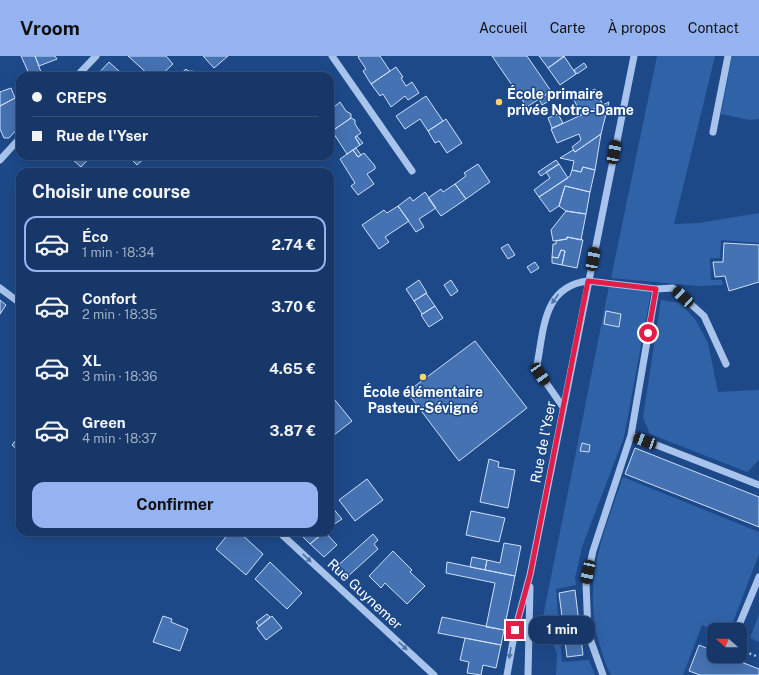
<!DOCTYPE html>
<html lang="fr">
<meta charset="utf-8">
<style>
:root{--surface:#163767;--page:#1f3f6d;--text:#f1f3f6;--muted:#9eacc0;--line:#35517b;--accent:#95b2f1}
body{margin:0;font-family:"Public Sans",sans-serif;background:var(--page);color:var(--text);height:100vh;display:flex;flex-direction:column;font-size:15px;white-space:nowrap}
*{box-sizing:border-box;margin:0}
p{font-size:13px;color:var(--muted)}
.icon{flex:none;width:22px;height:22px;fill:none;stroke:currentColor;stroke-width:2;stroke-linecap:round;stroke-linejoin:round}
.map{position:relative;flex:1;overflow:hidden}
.panel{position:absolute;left:16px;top:112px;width:318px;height:368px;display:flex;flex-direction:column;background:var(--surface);border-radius:12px;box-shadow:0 4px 16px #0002,0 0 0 1px var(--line)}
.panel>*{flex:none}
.hud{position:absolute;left:16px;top:16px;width:318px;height:88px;border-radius:12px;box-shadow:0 4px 16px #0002,0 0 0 1px var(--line);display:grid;align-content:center;height:88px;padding:0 16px;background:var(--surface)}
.needle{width:26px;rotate:291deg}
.fabs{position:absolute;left:707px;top:567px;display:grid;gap:8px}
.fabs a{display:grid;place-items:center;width:40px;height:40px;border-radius:8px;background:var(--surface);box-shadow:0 4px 16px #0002,0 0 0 1px var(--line);font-size:20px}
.end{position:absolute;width:18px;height:18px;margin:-9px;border:5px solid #e11d48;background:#fff;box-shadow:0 0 0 2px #fff}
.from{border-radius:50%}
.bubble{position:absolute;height:28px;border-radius:12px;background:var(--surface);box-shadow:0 4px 16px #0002,0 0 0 1px var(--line);font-size:13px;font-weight:700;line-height:28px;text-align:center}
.car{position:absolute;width:12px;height:24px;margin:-12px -6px;border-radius:5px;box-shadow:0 0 3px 1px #0007;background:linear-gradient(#222 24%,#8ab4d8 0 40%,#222 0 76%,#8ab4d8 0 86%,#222 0)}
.hud b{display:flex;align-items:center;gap:14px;height:38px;font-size:15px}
.hud b+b{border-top:1px solid var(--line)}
.hud i{width:10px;height:10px;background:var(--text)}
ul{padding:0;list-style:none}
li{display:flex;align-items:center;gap:12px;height:56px;margin:0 8px 6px;padding:0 8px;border:2px solid transparent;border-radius:12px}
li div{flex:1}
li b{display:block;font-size:15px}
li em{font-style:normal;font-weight:700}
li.selected{border-color:var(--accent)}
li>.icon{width:36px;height:36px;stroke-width:1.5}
h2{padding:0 16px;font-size:18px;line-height:48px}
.cta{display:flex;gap:8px;margin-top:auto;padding:8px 16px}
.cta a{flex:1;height:46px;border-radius:12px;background:var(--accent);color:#111;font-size:16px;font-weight:700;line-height:46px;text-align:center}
header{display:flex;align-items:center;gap:24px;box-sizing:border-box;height:56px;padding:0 20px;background:var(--accent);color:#111}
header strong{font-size:19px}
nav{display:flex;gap:22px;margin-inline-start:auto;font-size:14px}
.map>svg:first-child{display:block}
</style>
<header>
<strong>Vroom</strong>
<nav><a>Accueil</a><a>Carte</a><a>À propos</a><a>Contact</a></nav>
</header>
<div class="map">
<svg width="759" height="619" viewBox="0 0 759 619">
<rect width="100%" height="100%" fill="#1d4989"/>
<path fill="#3062a7" d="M 657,0 L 715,0 L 674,168 L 699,167 L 759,157 L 759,187 L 721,184 L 720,202 L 710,202 L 711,224 L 722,224 L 723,229 L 698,230 L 611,222 Z
M 732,0 L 759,0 L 759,63 L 750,64 L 721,58 Z
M 609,230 L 651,236 L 624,381 L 582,491 L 575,522 L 576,529 L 556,533 L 562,606 L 589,604 L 595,619 L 556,619 L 557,597 L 542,566 Z
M 661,244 L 680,247 L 695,263 L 708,287 L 718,336 L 759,334 L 759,404 L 747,416 L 650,378 L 643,361 Z
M 623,421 L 759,476 L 759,498 L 733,566 L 714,575 L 702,569 L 683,619 L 611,619 C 604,606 601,593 597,579 C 584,519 604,476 623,421 Z
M 759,558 L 759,586 L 750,582 Z"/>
<path fill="#4572b2" stroke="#cddff9" d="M 21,0 L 35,0 L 41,16 L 30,20 Z
M 35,0 L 55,0 L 57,3 L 39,10 Z
M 128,0 L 166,0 L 173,8 L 160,20 L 150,20 Z
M 203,0 L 228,0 L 214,12 Z
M 359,0 L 380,0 L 390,15 L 371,28 L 363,15 L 366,13 L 358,1 Z
M 492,0 L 527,0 L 551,35 L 527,51 Z
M 539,0 L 565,0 L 548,12 Z
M 564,0 L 576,18 L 560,29 L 548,12 Z
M 109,6 L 120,16 L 116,20 L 96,20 Z
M 584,7 L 587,11 L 577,18 L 574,14 Z
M 396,11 L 403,21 L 401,22 L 406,30 L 412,26 L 419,37 L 408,44 L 405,40 L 391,51 L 383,38 L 380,40 L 371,28 Z
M 186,13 L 188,15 L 204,16 L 204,20 L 178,20 Z
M 41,16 L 43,20 L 33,20 Z
M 11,32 L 15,42 L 0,50 L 0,36 Z
M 595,33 L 603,49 L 577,61 L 576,58 L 580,56 L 573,42 Z
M 550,36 L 554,42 L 542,49 L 539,43 Z
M 426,40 L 443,65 L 428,75 L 420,63 L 405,73 L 396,60 Z
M 15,42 L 20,47 L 20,70 L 9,82 L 4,82 L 0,73 L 0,50 Z
M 330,45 L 334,51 L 340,46 L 346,55 L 351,58 L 351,62 L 332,75 L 330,73 Z
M 609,46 L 601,78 L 575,96 L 572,91 L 581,84 L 579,78 L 557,87 L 551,73 Z
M 558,58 L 563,67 L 552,72 L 548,62 Z
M 351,62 L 355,64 L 355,68 L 361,77 L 355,81 L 360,89 L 347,98 L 332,75 Z
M 446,63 L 462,87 L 447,97 L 439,85 L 435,87 L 428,75 Z
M 601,78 L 595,114 L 583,111 L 581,116 L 572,114 L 574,105 L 560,102 L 573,94 L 575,96 Z
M 357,80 L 363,87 L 360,89 L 355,81 Z
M 356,92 L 361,99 L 358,101 L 353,94 Z
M 353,94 L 358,101 L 364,97 L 375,110 L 375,113 L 367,118 L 374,128 L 358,139 L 351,130 L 355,127 L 340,103 Z
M 75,100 L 91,100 L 81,111 L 72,103 Z
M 134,100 L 147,100 L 137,109 L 131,103 Z
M 556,104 L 559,108 L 541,120 L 538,116 Z
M 478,108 L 490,126 L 466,143 L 455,128 L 466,120 L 464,117 Z
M 559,108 L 568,122 L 539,141 L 534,134 L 550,122 L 546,116 Z
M 583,111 L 595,114 L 590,136 L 565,130 L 559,150 L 550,156 L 539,141 L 570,120 L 572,114 L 581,116 Z
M 455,128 L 466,143 L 441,160 L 428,142 L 441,133 L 443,136 Z
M 565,130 L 590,136 L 586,158 L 566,155 L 559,150 Z
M 425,136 L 436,152 L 419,163 L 424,171 L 416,176 L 398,150 L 410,141 L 413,145 Z
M 398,150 L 409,165 L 385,181 L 389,186 L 379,193 L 362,169 L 384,154 L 387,157 Z
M 566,155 L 586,158 L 581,184 L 567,181 L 567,183 L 553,185 L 551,174 Z
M 567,181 L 583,184 L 577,212 L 562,209 L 565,195 L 561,194 L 558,202 L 552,201 L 553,188 L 556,188 L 556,185 L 567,183 Z
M 724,187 L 759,189 L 759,226 L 729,235 L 725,220 L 715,221 L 713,206 L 723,206 Z
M 508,188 L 515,199 L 508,203 L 501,192 Z
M 561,194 L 565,195 L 562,209 L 552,207 L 552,201 L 558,202 Z
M 535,206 L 539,212 L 531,217 L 527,211 Z
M 419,224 L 427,237 L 414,245 L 406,233 Z
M 451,224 L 458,235 L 451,240 L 444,229 Z
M 426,237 L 435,250 L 422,258 L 414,245 Z
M 0,244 L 6,249 L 0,258 Z
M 435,250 L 443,262 L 429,271 L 421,259 Z
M 606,255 L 621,258 L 619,271 L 604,268 Z
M 475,285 L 527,352 L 459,405 L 407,336 Z
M 330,338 L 352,365 L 334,379 L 330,375 Z
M 20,379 L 20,393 L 19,395 L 12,389 Z
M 582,387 L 590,389 L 589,396 L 580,395 Z
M 635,392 L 759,441 L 759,471 L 625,418 Z
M 489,403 L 499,406 L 498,411 L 515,414 L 508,452 L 480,446 Z
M 367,423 L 383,444 L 355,465 L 339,444 Z
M 331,450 L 342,463 L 330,471 L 330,451 Z
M 471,455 L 505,462 L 499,486 L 466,479 Z
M 230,476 L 239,476 L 263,498 L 246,519 L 216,493 Z
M 302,476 L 324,476 L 310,488 L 300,478 Z
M 325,476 L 337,489 L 324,501 L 310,488 Z
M 373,478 L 378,484 L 374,488 L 378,493 L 346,522 L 335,512 Z
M 504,487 L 521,490 L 515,520 L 485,514 L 487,504 L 500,507 Z
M 393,495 L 412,514 L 410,516 L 425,530 L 407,548 L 385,527 L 381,532 L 369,520 Z
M 472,501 L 487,504 L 485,514 L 470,511 Z
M 270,506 L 302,537 L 287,553 L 255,523 Z
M 447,506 L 515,520 L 504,574 L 486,571 L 495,527 L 446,517 Z
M 575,534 L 583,599 L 567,601 L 559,537 Z
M 267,558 L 270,561 L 259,570 L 256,566 Z
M 163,560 L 172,563 L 171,566 L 188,573 L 180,595 L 153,586 Z
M 272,560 L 282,572 L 266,584 L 257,572 Z
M 442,561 L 504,574 L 501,589 L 438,577 Z
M 465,582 L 501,589 L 496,612 L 483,609 L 481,619 L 467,617 L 469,606 L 460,604 Z
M 699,589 L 714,595 L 714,600 L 726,600 L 759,613 L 759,619 L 700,619 L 689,615 Z"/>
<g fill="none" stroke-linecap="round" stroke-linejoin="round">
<path stroke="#a8c4ec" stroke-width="2.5" stroke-dasharray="2 3" stroke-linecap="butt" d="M 740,594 L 759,601"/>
<path stroke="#a8c4ec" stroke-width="7" d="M 332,0 L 412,115
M 77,20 L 96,0
M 713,76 L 728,0
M 0,104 L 20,82
M 0,232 L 20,247
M 563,351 L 540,318 L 537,309 C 544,273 543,230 588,225 L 656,233 L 673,232 L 704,260 L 726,308
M 631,379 L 759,429
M 279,476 L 434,619
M 737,574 L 759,521
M 507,619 L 515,574 L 530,519 L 634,0
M 528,619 L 530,531
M 603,619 L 588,577 L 586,527 L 593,495 L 631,379 L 656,233"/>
</g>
<defs><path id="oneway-solid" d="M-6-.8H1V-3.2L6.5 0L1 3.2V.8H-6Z"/></defs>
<g fill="#4e74ac">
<use href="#oneway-solid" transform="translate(555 243) rotate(126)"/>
<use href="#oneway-solid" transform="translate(307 502) rotate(43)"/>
<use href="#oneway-solid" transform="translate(403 590) rotate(43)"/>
<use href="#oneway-solid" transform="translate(510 597) rotate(100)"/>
</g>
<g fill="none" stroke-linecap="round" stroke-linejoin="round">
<path stroke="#e11d48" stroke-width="5" d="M 515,574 L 530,519 L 588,225 L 656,233 L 648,277"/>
</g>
<g fill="#fbd566" stroke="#1d4989" stroke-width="1.5">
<circle cx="499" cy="46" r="4"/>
<circle cx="423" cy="321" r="4"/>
</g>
<g text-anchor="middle" stroke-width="3" stroke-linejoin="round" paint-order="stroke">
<g font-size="14" font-weight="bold" fill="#fff" stroke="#1d4989" text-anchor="start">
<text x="507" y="43">École primaire<tspan x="507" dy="16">privée Notre-Dame</tspan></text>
<text x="423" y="341" text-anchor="middle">École élémentaire<tspan x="423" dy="16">Pasteur-Sévigné</tspan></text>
</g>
<g font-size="14" fill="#fff" stroke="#1d4989">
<text transform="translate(543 386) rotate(-79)" y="5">Rue de l'Yser</text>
<text transform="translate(365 538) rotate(43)" y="5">Rue Guynemer</text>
</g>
</g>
</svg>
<div class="fabs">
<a><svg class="needle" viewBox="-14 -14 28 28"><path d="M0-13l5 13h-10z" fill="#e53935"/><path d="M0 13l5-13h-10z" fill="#9eacc0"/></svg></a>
</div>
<i class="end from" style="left:648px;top:277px"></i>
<i class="end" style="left:515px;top:574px"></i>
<div class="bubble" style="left:529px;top:560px;width:66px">1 min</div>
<i class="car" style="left:614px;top:96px;rotate:11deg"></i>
<i class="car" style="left:593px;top:203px;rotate:11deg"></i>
<i class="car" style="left:683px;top:241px;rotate:313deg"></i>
<i class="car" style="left:540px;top:318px;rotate:146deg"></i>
<i class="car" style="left:645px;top:385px;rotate:291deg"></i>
<i class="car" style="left:588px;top:516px;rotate:192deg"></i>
<div class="hud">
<b><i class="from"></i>CREPS</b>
<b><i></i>Rue de l'Yser</b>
</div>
<section class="panel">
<h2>Choisir une course</h2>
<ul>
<li class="selected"><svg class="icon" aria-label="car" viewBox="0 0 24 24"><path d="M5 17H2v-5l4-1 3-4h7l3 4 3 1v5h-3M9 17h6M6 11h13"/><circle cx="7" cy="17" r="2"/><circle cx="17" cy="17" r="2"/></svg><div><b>Éco</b><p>1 min · 18:34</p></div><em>2.74 €</em></li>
<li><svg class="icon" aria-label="car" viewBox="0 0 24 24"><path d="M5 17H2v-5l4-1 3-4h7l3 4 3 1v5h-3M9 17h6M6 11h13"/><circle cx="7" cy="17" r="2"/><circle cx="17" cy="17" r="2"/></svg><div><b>Confort</b><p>2 min · 18:35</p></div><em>3.70 €</em></li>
<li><svg class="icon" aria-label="car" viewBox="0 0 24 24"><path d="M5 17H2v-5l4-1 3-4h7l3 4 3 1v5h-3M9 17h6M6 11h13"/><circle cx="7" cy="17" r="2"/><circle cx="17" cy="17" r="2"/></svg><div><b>XL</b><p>3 min · 18:36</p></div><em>4.65 €</em></li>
<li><svg class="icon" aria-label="car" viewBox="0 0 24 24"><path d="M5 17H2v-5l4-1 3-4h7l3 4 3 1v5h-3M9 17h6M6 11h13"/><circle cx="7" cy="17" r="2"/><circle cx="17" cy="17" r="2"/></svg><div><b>Green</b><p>4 min · 18:37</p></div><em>3.87 €</em></li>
</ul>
<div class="cta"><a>Confirmer</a></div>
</section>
</div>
